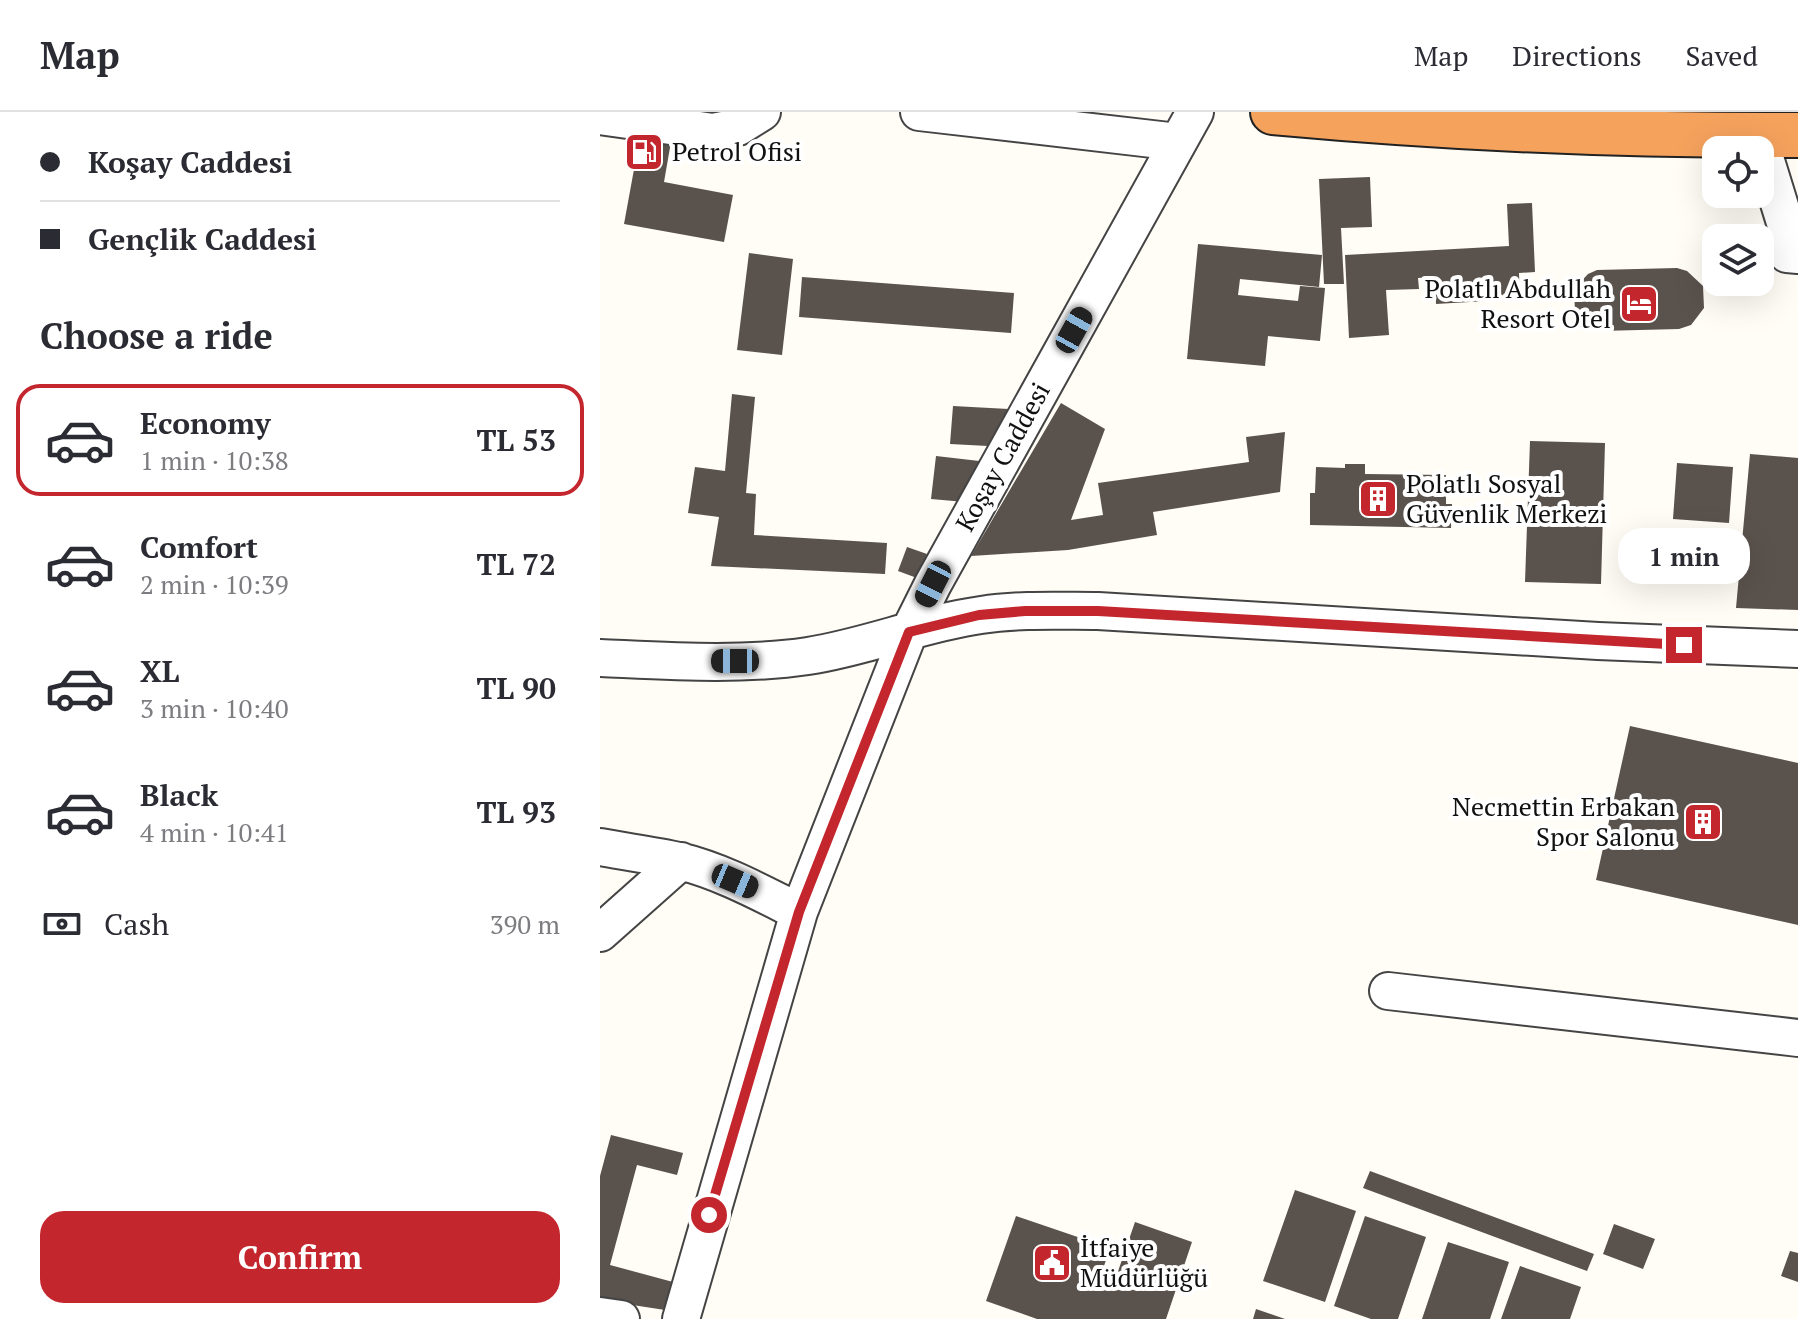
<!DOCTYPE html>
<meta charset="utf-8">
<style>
:root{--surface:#fff;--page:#f7f7f7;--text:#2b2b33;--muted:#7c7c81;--line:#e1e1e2;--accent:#c4262e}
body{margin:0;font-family:"PT Serif",serif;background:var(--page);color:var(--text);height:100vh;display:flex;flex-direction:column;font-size:30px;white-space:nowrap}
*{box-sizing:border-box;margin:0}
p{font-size:26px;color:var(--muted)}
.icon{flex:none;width:44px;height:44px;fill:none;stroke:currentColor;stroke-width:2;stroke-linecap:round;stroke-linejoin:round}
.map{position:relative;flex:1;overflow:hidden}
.drawer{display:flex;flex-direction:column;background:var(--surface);width:600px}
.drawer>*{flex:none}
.banner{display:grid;align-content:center;height:176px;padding:0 40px;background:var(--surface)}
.tools{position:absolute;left:1102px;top:24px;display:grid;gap:16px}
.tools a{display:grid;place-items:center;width:72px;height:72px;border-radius:16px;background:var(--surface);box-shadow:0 8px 32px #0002;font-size:40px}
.end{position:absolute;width:36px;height:36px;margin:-18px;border:10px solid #c4262e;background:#fff;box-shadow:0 0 0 4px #fff}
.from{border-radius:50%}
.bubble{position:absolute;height:56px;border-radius:24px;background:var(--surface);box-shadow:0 8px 32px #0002;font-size:26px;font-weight:700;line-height:56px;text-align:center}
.car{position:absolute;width:24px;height:48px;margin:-24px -12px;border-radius:10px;box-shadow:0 0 6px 2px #0007;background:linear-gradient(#222 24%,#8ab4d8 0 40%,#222 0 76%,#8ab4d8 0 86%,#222 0)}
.banner b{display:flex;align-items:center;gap:28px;height:76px;font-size:30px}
.banner b+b{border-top:2px solid var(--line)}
.banner i{width:20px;height:20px;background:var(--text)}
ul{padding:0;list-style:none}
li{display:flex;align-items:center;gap:24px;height:112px;margin:0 16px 12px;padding:0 24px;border:4px solid transparent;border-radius:24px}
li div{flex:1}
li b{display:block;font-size:30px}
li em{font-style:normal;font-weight:700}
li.active{border-color:var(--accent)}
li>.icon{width:72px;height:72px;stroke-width:1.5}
h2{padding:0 40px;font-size:36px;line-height:96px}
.pay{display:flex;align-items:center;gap:20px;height:88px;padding:0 40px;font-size:30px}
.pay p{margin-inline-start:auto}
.cta{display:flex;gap:16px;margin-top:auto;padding:16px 40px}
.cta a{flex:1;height:92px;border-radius:24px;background:var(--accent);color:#fff;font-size:32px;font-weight:700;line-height:92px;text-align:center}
header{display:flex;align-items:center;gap:48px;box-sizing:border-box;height:112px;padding:0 40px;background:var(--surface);border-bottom:2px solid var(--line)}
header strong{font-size:38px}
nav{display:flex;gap:44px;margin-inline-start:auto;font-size:28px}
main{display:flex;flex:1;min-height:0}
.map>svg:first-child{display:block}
</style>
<header>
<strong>Map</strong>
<nav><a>Map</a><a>Directions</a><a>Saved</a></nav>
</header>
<main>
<section class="drawer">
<div class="banner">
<b><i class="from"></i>Koşay Caddesi</b>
<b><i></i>Gençlik Caddesi</b>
</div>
<h2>Choose a ride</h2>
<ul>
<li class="active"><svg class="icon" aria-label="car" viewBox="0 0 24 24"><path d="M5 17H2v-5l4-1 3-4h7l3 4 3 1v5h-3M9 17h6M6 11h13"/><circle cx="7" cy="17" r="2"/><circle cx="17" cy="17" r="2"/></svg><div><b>Economy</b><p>1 min · 10:38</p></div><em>TL 53</em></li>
<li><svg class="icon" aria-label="car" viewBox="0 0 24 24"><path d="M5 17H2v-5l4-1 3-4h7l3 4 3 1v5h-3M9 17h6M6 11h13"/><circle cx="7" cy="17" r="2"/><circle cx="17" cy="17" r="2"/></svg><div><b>Comfort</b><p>2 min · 10:39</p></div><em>TL 72</em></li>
<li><svg class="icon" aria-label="car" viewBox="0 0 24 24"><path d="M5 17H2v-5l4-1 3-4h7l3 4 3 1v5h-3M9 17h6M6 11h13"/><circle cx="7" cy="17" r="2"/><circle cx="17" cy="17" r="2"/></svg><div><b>XL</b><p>3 min · 10:40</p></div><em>TL 90</em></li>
<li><svg class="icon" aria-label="car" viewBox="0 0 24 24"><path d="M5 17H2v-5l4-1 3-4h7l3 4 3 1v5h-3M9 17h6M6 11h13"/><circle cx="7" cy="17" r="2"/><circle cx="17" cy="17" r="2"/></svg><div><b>Black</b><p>4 min · 10:41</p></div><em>TL 93</em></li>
</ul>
<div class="pay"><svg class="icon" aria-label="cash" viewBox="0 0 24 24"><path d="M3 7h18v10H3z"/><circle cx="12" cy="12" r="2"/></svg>Cash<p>390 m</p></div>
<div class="cta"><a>Confirm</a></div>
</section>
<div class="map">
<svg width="1198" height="1207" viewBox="0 0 1198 1207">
<rect width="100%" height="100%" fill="#fffdf5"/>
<path fill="#5a524d" d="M 41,19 L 72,24 L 64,70 L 133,83 L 124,130 L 24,112 Z
M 770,65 L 772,115 L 741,116 L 744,172 L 724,172 L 719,67 Z
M 932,91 L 935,160 L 919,161 L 920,187 L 836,192 L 835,165 L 818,166 L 819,177 L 786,178 L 789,223 L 749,226 L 745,143 L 909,134 L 907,92 Z
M 598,132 L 722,143 L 719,175 L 640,167 L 638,183 L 698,189 L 700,174 L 725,176 L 720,229 L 668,224 L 665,254 L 587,247 Z
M 149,141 L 193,147 L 182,243 L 137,238 Z
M 1077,156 L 1087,159 L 1103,174 L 1104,196 L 1091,213 L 1079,217 L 1000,219 L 989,216 L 975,200 L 974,177 L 988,162 L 997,158 Z
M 202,165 L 414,181 L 411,221 L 199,205 Z
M 132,282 L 155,285 L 146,381 L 156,382 L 154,423 L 287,431 L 285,462 L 111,454 L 119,405 L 88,401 L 95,355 L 125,359 Z
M 461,291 L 505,317 L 471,408 L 503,403 L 498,371 L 649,350 L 646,325 L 685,320 L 680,380 L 553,400 L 557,423 L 468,438 L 371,444 Z
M 353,294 L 425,298 L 407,335 L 350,332 Z
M 930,329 L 1005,331 L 1001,472 L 925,470 Z
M 1150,342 L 1198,346 L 1198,498 L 1136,496 Z
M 336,344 L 388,350 L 365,390 L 331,387 Z
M 1077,351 L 1133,355 L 1129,411 L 1073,407 Z
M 745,352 L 765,352 L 765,362 L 846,363 L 846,392 L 852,392 L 851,416 L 710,413 L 710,381 L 715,381 L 716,355 L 745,356 Z
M 307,435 L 327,442 L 317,466 L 298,459 Z
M 1030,614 L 1198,651 L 1198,813 L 996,768 Z
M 11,1023 L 83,1041 L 77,1063 L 37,1053 L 10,1153 L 73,1170 L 65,1198 L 0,1188 L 0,1064 Z
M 770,1059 L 994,1142 L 987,1159 L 763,1076 Z
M 695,1078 L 756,1099 L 725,1190 L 663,1169 Z
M 416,1104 L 510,1136 L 500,1166 L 514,1171 L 535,1110 L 592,1130 L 566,1207 L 437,1207 L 386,1189 Z
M 765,1104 L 826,1125 L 798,1207 L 771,1207 L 734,1194 Z
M 1014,1112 L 1055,1127 L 1043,1157 L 1003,1142 Z
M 848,1130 L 909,1150 L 890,1207 L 822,1207 Z
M 1190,1139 L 1198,1141 L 1198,1170 L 1181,1164 Z
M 920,1154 L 981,1175 L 970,1207 L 901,1207 Z
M 656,1197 L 685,1207 L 653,1207 Z"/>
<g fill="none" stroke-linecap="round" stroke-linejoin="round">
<g stroke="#444" stroke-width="40">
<path id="minor" d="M 319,0 L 578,30
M 0,4 L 113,20 L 138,15 L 162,0
M 1158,23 L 1187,117 L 1187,142 L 1198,143
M 0,546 C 69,549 140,554 208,544 C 267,535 323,511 381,503 C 420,497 459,499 498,499 L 998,529 L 1198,537
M 0,735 C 26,740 53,743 79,749 C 121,759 161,781 199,800
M 0,821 L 81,749
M 788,879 L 1198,926
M 0,1204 L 21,1207
M 81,1207 L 199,800 L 309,520 L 333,472 L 595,0"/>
</g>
<g stroke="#222" stroke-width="48">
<path id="highway" d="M 673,0 C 848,16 1022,24 1198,23"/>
</g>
<use href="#minor" stroke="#fff" stroke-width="36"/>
<use href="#highway" stroke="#f5a25d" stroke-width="44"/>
</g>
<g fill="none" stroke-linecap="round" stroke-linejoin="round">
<path stroke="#c4262e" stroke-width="10" d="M 109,1103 L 199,800 L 309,520 L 379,503 L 425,499 L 498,499 L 1084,533"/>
</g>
<defs>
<g id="fuel-square" transform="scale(2)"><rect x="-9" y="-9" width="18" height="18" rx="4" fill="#c4262e" stroke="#fff"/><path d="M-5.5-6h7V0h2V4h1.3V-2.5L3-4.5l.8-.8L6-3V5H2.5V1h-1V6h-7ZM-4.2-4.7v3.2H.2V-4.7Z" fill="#fff"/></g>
<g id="hotel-square" transform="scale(2)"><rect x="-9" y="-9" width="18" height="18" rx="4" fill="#c4262e" stroke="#fff"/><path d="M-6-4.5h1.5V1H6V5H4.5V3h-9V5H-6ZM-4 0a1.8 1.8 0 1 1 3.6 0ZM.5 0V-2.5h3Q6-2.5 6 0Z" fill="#fff"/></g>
<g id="building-square" transform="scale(2)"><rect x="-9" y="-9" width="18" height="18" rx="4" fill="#c4262e" stroke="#fff"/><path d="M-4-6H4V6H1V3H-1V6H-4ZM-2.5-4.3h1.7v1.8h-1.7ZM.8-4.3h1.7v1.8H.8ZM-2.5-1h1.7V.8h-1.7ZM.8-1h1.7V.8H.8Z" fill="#fff"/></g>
<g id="civic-square" transform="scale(2)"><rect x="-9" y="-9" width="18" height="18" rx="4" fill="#c4262e" stroke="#fff"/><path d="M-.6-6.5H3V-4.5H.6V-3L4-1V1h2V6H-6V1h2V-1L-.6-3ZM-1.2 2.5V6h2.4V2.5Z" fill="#fff"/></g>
</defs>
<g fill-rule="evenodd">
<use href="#fuel-square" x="44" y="40"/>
<use href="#hotel-square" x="1039" y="192"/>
<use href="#building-square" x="778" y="387"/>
<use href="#building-square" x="1103" y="710"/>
<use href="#civic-square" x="452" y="1151"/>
</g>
<g text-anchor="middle" stroke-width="8" stroke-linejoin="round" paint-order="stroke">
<g font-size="26" fill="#111" stroke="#fff" text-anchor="start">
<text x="72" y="49">Petrol Ofisi</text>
<text x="1011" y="186" text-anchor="end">Polatlı Abdullah<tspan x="1011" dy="30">Resort Otel</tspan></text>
<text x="806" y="381">Polatlı Sosyal<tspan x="806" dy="30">Güvenlik Merkezi</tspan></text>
<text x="1075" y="704" text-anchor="end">Necmettin Erbakan<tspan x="1075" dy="30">Spor Salonu</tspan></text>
<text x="480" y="1145">İtfaiye<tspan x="480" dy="30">Müdürlüğü</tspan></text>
</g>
<g font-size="26" fill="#111" stroke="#fff">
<text transform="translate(403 345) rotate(-61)" y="9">Koşay Caddesi</text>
</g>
</g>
</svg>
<div class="tools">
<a><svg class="icon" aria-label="locate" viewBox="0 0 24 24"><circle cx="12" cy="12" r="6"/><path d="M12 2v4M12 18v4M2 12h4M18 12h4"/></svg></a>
<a><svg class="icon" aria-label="layers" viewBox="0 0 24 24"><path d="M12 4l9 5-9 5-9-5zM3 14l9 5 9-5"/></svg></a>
</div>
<i class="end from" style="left:109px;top:1103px"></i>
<i class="end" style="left:1084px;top:533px"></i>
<div class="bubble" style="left:1018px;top:416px;width:132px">1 min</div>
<i class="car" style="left:474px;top:218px;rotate:29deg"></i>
<i class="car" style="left:333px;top:472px;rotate:207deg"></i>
<i class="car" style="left:135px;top:549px;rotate:270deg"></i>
<i class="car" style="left:135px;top:769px;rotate:113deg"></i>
</div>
</main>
